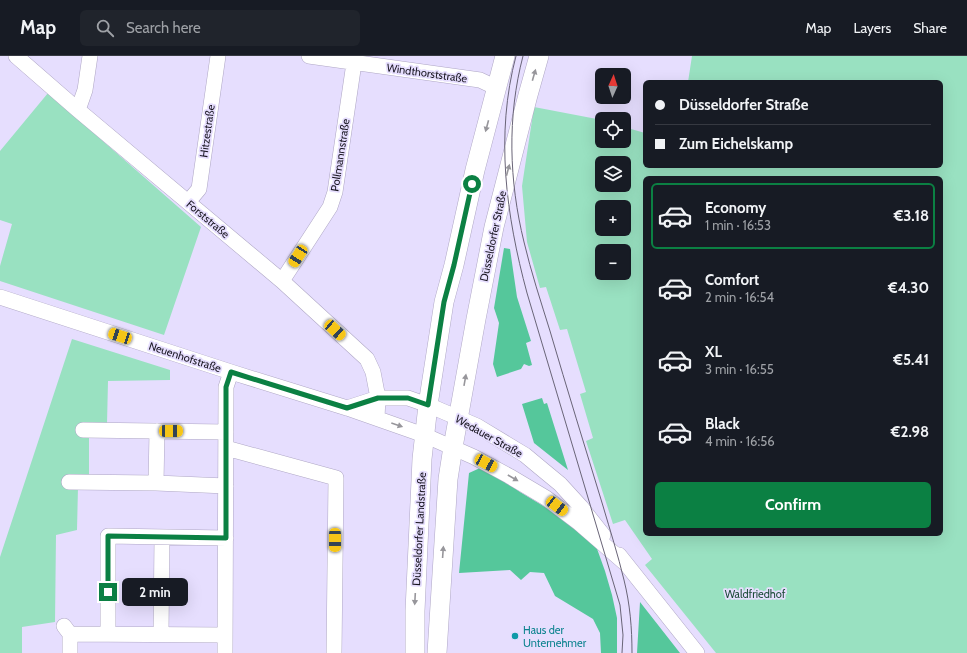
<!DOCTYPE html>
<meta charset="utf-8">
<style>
:root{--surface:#171b24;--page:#20242c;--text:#f1f3f6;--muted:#9ea1a6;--line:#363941;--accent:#0b8043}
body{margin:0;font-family:Cabin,sans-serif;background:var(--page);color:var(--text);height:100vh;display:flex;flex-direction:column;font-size:15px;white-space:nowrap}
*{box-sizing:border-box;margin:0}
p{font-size:13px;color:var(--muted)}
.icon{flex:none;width:22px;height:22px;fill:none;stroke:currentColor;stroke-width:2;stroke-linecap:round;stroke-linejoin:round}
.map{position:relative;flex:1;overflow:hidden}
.drawer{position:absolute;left:643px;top:120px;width:300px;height:360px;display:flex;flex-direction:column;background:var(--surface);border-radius:6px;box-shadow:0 4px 16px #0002}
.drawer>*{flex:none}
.hud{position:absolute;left:643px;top:24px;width:300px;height:88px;border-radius:6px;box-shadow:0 4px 16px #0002;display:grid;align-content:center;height:88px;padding:0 12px;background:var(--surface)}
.needle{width:26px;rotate:3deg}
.controls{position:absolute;left:595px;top:12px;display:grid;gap:8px}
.controls a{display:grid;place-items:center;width:36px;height:36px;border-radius:6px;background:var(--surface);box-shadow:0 4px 16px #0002;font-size:20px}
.end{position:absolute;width:18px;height:18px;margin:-9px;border:5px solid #0b8043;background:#fff;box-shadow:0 0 0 2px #fff}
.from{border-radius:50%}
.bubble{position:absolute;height:28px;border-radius:6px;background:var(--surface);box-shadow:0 4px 16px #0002;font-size:13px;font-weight:700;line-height:28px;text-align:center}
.car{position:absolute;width:12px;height:24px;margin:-12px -6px;border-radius:5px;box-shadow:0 0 3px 1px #0007;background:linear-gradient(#f5c518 24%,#345 0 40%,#f5c518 0 76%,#345 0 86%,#f5c518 0)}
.hud b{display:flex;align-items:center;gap:14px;height:38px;font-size:15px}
.hud b+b{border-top:1px solid var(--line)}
.hud i{width:10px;height:10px;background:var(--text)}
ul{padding:7px 0 0;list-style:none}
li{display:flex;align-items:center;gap:12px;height:66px;margin:0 8px 6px;padding:0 4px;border:2px solid transparent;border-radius:6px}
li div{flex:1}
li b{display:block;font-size:15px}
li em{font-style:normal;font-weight:700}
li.selected{border-color:var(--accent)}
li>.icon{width:36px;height:36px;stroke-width:1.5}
.cta{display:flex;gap:8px;margin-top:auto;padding:8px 12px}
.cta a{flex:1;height:46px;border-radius:6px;background:var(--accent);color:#fff;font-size:16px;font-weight:700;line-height:46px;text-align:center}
header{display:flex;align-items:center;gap:24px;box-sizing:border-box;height:56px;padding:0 20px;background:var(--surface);border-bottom:1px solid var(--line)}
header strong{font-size:19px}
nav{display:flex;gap:22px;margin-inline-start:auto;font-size:14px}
.search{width:280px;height:36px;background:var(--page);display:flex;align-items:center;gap:10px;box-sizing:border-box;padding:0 14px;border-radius:6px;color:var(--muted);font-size:15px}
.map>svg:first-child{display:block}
</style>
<header>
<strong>Map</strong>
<div class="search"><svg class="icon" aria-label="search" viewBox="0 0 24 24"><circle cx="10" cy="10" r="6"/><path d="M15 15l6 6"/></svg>Search here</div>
<nav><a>Map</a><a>Layers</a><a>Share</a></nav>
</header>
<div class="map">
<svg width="967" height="597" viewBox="0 0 967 597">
<rect width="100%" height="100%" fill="#e6defe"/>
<path fill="#99e1c1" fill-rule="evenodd" d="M 692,0 L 967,0 L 967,597 L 716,597 L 645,509 L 652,503 L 625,464 L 613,468 L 586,385 L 593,382 L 580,338 L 586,336 L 567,273 L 560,274 L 546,231 L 540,232 L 527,186 L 522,130 L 534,51 L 602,64 L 602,85 L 624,85 L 624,71 L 645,77 L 645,110 L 941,110 L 941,26 L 688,26 ZM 602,107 L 624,107 L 624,129 L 602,129 ZM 645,122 L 941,122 L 941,478 L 645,478 ZM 602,151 L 624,151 L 624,173 L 602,173 ZM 602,195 L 624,195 L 624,217 L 602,217 Z
M 48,37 L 201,171 L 164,279 L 0,225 L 0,210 L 12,168 L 0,164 L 0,95 Z
M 72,283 L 170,314 L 170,324 L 108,325 L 107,368 L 89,377 L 89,422 L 78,431 L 77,474 L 56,479 L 55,566 L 22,571 L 22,597 L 0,597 L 0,501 Z"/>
<path fill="#55c79b" d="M 504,192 L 510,193 L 517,241 L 531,285 L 526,287 L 532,309 L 529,310 L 524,308 L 521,313 L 497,321 L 493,308 L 499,267 L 494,252 Z
M 542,342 L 544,348 L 547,347 L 568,414 L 534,387 L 522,348 Z
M 480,412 L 499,421 L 520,436 L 555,457 L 596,490 L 605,515 L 612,539 L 617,562 L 617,597 L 601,597 L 600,577 L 593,563 L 555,540 L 544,517 L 530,516 L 521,524 L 510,514 L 459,517 L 469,417 Z
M 640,546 L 680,597 L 637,597 Z"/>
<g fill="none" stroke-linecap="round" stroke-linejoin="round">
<g stroke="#afa7c5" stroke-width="16">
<path id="minor" d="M 16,0 L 78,54 L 282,225 L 367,303 L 373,316 L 378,342 L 377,362
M 309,0 L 480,24 L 497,32
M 78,54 L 85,34 L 90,0
M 188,146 L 199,133 L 218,0
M 282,225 L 330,151 L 335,136 L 354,7
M 0,241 L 231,316 L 347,352 L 424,379 L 474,401 L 509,420 L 546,442 L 579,467 L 625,507
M 347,352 L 378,342 L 408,342 L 428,349 L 477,370 L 525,399 L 543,414 L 560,428 L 581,451 L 603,479
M 83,374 L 226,376
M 226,392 L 336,422 L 334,597
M 69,426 L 156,427 L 226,430
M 156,427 L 157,375
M 619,499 L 697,597
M 64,570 L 70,578 L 70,597
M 70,578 L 225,579
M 108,578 L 108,480 L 226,482
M 161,578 L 162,481
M 225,597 L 226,331 L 231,316"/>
</g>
<g stroke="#afa7c5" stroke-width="20">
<path id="major" d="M 415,597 L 415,555 L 422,403 L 428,349 L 444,246 L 454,209 L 475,114 L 505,0
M 437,597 L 448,423 L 453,391 L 476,263 L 494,171 L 528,39 L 539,0"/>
</g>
<use href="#minor" stroke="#fff" stroke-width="15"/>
<use href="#major" stroke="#fff" stroke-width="19"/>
<path stroke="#696477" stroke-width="1" d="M 516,0 C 495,79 506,159 527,237 L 620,549 L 623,579 L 622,597
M 523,0 C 507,61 509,125 524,186 C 531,216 541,246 550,275 C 567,333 585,391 603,450 C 610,474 618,499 624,524 C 630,548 632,572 632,597"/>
</g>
<defs><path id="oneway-solid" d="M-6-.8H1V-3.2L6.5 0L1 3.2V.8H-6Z"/></defs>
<g fill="#97969b">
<use href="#oneway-solid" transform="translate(534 19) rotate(-74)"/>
<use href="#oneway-solid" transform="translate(487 70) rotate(105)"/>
<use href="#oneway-solid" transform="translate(508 114) rotate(-75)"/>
<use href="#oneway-solid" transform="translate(465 324) rotate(-80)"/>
<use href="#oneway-solid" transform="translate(397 369) rotate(19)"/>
<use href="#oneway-solid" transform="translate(513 422) rotate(30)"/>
<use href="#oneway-solid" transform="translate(443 496) rotate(-86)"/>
<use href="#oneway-solid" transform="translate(415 543) rotate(93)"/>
</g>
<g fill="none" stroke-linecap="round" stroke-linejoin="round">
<path stroke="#0b8043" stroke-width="5" d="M 108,536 L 108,480 L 226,482 L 226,331 L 231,316 L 347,352 L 378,342 L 408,342 L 428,349 L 444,246 L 454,209 L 472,128"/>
</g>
<circle fill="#0f9aa8" stroke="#e6defe" stroke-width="1.5" cx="515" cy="580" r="4"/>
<g text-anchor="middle" stroke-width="3.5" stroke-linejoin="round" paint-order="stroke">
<g font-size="11" fill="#181520" stroke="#e6defe">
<text transform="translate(427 17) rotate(8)" y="4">Windthorststraße</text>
<text transform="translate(207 75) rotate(-82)" y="4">Hitzestraße</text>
<text transform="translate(340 99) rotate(-81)" y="4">Pollmannstraße</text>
<text transform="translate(208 163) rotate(40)" y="4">Forststraße</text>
<text transform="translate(493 180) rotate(-78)" y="4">Düsseldorfer Straße</text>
<text transform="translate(185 301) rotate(18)" y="4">Neuenhofstraße</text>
<text transform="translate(489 380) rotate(29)" y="4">Wedauer Straße</text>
<text transform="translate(419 473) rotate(-87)" y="4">Düsseldorfer Landstraße</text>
</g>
<g font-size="11" fill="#1b4b38" stroke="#e6defe">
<text x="755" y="542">Waldfriedhof</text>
</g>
<g font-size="11" fill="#0d838f" stroke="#e6defe" text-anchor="start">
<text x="523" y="578">Haus der<tspan x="523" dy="13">Unternehmer</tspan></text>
</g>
</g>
</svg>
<div class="controls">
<a><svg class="needle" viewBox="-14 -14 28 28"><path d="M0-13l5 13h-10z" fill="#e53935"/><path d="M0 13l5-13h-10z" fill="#9ea1a6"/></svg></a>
<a><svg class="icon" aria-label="locate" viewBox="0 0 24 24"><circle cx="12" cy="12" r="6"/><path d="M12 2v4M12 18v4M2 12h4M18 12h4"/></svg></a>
<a><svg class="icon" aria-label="layers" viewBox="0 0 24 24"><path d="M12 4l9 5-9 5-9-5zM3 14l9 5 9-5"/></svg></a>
<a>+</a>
<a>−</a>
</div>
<i class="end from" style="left:472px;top:128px"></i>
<i class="end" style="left:108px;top:536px"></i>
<div class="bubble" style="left:122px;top:522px;width:66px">2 min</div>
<i class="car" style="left:298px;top:200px;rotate:213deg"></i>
<i class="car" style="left:335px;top:274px;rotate:132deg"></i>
<i class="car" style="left:120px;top:280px;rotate:288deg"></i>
<i class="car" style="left:171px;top:375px;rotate:90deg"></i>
<i class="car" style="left:486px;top:407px;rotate:118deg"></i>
<i class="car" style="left:557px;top:450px;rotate:127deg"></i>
<i class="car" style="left:335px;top:484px;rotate:180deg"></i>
<div class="hud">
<b><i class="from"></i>Düsseldorfer Straße</b>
<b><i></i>Zum Eichelskamp</b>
</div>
<section class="drawer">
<ul>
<li class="selected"><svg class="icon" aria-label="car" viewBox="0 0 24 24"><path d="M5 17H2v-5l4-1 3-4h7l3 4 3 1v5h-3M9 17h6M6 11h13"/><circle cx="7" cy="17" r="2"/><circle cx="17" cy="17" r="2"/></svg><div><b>Economy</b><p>1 min · 16:53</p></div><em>€3.18</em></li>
<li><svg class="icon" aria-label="car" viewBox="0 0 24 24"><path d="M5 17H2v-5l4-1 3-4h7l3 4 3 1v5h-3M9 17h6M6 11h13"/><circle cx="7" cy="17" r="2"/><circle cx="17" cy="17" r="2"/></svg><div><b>Comfort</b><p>2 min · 16:54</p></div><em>€4.30</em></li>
<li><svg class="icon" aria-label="car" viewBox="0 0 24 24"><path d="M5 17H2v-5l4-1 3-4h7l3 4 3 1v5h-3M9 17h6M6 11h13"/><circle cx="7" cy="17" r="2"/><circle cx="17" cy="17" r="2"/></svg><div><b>XL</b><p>3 min · 16:55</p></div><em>€5.41</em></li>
<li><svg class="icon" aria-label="car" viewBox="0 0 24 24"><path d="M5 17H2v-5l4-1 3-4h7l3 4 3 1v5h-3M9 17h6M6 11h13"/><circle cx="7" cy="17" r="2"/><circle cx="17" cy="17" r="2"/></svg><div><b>Black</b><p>4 min · 16:56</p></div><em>€2.98</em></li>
</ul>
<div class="cta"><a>Confirm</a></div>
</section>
</div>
